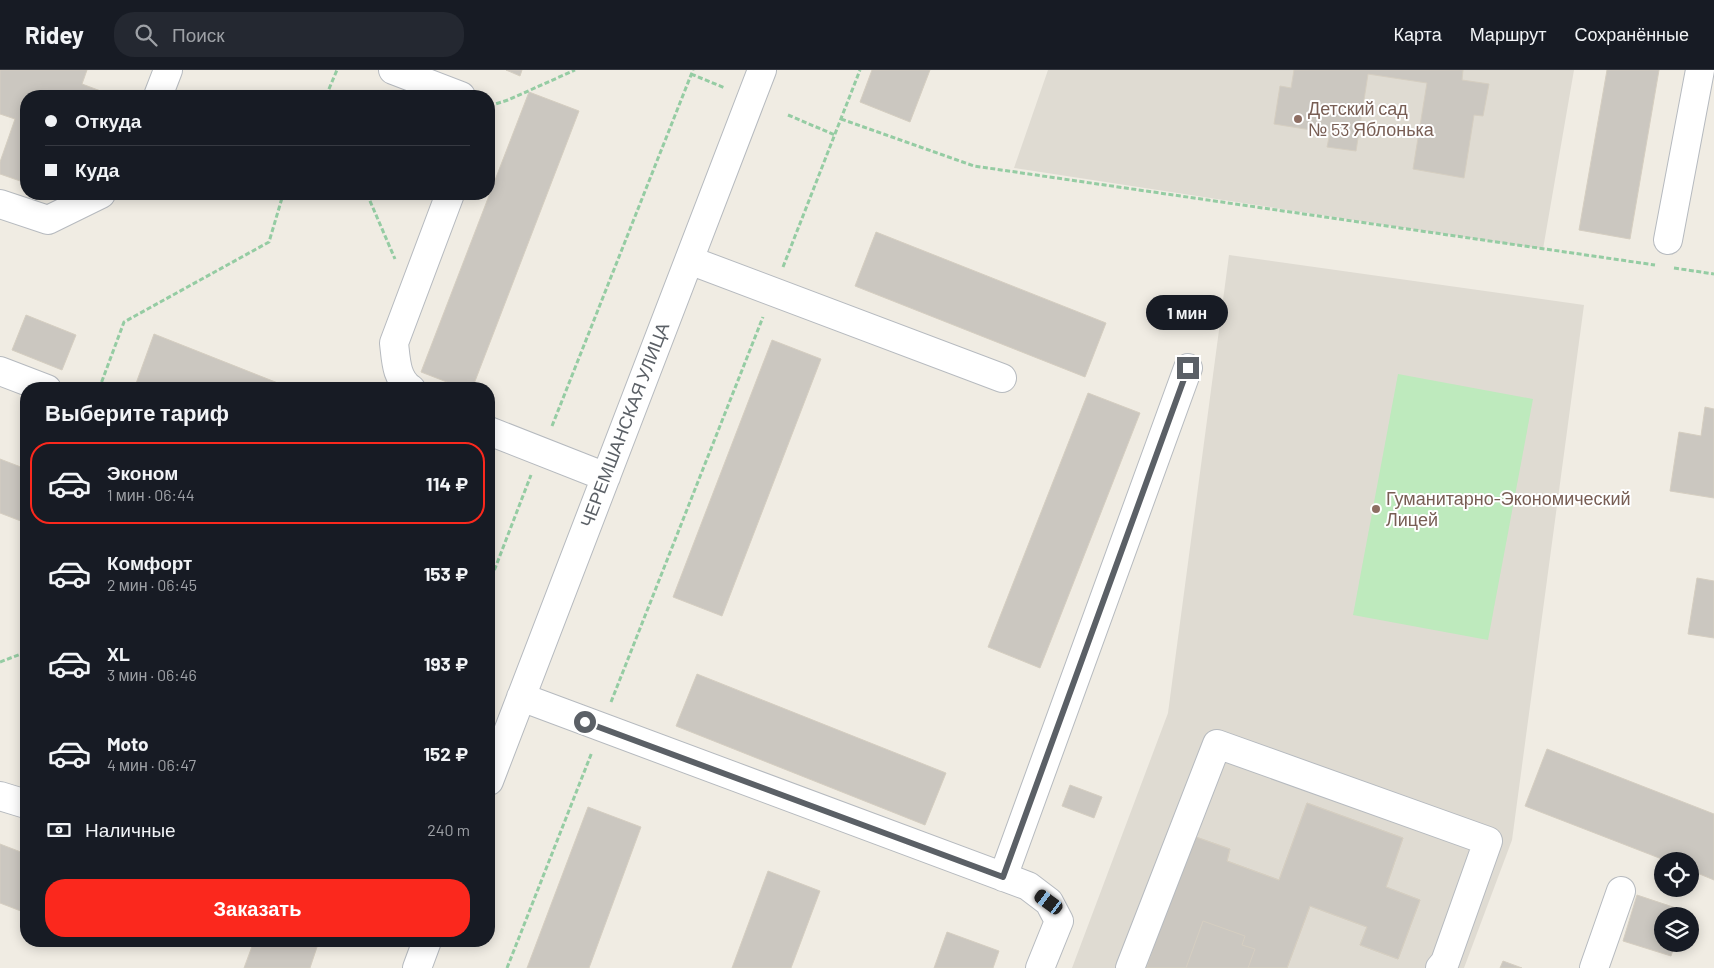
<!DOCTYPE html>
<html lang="ru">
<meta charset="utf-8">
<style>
:root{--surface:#171b24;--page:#242831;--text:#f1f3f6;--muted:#9ea1a6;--line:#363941;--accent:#fb281d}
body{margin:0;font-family:Barlow,sans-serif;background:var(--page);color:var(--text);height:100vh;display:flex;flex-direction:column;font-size:19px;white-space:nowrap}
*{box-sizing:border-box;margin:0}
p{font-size:16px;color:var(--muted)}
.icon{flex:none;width:28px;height:28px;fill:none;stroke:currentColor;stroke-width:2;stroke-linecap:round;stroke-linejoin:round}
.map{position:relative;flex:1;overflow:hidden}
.side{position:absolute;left:20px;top:312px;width:475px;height:565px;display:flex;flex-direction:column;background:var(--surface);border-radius:20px;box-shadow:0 2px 12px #0003}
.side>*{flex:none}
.hud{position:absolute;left:20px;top:20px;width:475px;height:110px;border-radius:20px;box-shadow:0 2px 12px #0003;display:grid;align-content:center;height:110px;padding:0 25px;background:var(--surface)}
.tools{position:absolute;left:1654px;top:782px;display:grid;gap:10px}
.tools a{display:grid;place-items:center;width:45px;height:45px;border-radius:50%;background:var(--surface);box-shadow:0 2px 12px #0003;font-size:25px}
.end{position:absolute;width:22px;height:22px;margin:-11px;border:6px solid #5b6066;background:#fff;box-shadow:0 0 0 2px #fff}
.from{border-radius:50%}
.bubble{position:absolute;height:35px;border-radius:18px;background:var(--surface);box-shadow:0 2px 12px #0003;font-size:16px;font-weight:700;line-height:35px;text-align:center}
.car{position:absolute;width:15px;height:30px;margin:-15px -8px;border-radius:6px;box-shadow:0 0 4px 1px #0007;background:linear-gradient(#222 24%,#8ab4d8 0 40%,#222 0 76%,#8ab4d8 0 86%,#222 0)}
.hud b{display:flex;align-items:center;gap:18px;height:48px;font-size:19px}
.hud b+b{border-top:1px solid var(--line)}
.hud i{width:12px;height:12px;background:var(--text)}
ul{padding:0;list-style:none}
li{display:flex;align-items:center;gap:15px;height:82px;margin:0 10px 8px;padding:0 15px;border:2px solid transparent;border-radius:20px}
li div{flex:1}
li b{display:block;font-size:19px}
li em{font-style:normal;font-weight:700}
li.current{border-color:var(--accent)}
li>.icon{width:45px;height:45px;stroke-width:1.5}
h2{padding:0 25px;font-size:22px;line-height:60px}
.pay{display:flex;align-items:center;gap:12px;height:55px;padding:0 25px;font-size:19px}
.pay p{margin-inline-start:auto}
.primary-button{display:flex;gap:10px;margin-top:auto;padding:10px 25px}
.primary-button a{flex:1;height:58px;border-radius:20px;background:var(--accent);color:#fff;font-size:20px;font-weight:700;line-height:58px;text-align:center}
header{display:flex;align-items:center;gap:30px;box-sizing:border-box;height:70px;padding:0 25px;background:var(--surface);border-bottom:1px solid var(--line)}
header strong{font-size:24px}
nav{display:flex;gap:28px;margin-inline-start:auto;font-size:18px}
.search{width:350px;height:45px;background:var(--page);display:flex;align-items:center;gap:12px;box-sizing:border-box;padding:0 18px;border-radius:20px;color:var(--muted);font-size:19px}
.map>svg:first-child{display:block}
</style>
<header>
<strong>Ridey</strong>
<div class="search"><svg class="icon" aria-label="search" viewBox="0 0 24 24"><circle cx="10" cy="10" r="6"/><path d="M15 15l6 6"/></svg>Поиск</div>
<nav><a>Карта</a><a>Маршрут</a><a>Сохранённые</a></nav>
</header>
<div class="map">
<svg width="1714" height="898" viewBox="0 0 1714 898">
<rect width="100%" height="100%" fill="#f0ece3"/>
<path fill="#dfdbd2" d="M 1048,0 L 1574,0 L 1543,179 L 1014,98 Z
M 1229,185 L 1584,235 L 1512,770 L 1464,898 L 1072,898 L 1168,643 Z"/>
<path fill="#beeabd" d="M 1398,304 L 1533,329 L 1488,570 L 1353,545 Z"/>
<path fill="#cbc7c0" stroke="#d5cec1" d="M 0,0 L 87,0 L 82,14 L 114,26 L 26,26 L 26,113 L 0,104 L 0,92 L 15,49 L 0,44 Z
M 506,0 L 522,0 L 520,6 Z
M 872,0 L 930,0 L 910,52 L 860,32 Z
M 1294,0 L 1463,0 L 1462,10 L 1489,14 L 1483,46 L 1474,45 L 1464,108 L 1413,99 L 1427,13 L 1368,4 L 1356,81 L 1327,77 L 1330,63 L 1274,54 L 1280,16 L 1291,18 Z
M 1607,0 L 1659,0 L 1630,169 L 1579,160 Z
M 529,22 L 579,41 L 472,319 L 465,319 L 421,302 Z
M 876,162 L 1106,253 L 1085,307 L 855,216 Z
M 26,245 L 76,265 L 62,300 L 12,280 Z
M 154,264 L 293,319 L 134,319 Z
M 772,270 L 821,289 L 722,546 L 673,527 Z
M 1088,323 L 1140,343 L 1040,598 L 988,577 Z
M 1705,337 L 1714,339 L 1714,428 L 1670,421 L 1679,362 L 1701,366 Z
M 0,389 L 26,399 L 26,453 L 0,443 Z
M 1697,508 L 1714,511 L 1714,568 L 1688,564 Z
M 697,604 L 946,703 L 925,755 L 676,656 Z
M 1547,679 L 1714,744 L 1714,810 L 1690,800 L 1690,791 L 1667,791 L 1525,736 Z
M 1070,715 L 1102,727 L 1094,748 L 1062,736 Z
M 1307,733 L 1403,768 L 1386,817 L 1420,830 L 1398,889 L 1360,875 L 1367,857 L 1310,836 L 1287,898 L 1248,898 L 1255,879 L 1242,875 L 1245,866 L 1203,851 L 1186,898 L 1146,898 L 1193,766 L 1230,779 L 1227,791 L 1279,810 Z
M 1307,733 L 1403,768 L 1386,817 L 1420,830 L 1398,889 L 1360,875 L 1367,857 L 1310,836 L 1287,898 L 1146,898 L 1193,766 L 1230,779 L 1227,791 L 1279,810 Z
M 588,737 L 641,757 L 589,898 L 527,898 Z
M 0,774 L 26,784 L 26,843 L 0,833 Z
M 768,801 L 820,821 L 791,898 L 732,898 Z
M 1637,825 L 1685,841 L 1684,846 L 1662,846 L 1662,874 L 1675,874 L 1671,886 L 1623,871 Z
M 947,862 L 999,881 L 993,898 L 934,898 Z
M 254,871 L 319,871 L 310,898 L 244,898 Z
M 1503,891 L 1522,898 L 1500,898 Z"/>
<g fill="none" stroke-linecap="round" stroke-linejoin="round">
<g stroke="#b6babf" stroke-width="30">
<path id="minor" d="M 393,0 L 461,26
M 158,26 L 168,0
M 0,134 L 48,150 L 101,124
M 1668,170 L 1700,0
M 689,190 L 1002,308
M 0,301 L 47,319
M 411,319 C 396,309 396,290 394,273 L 450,124
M 489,361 L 606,407
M 521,627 L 1028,816 L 1049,832 L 1059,851 L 1040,898
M 489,711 L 762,0
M 0,726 L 26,734
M 1003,807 L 1188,298
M 417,898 L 427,871
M 1130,898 L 1217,674 L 1488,771 L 1445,892 L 1440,898
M 1594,898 L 1621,821"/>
</g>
<path stroke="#95cca3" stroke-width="3" stroke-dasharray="5 2.5" stroke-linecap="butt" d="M 691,4 L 725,18
M 326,26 L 337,0
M 489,36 L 508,30 L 575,0
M 788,45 L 835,65
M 841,49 L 974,96 L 1655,195
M 367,124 L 395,189
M 783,197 L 860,0
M 1674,198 L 1714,204
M 99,319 L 124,252 L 269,172 L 282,128 L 292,124
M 552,356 L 693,0
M 489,514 L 531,405
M 0,592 L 26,582
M 611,632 L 763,247
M 507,898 L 592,682"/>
<use href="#minor" stroke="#fff" stroke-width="28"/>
</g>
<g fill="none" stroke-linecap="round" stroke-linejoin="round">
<path stroke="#5b6066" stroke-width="6" d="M 585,652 L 1003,807 L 1188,298"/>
</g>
<g fill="#8d6e63" stroke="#fff" stroke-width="2">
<circle cx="1298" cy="49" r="5"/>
<circle cx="1376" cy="439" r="5"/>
</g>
<g text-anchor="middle" stroke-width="4" stroke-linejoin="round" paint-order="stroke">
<g font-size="18" fill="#785e54" stroke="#fff" text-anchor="start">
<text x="1308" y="45">Детский сад<tspan x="1308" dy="21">№ 53 Яблонька</tspan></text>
<text x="1386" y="435">Гуманитарно-Экономический<tspan x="1386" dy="21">Лицей</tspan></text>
</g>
<g font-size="18" fill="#5b6066" stroke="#fff">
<text transform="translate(625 355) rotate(-69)" y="6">ЧЕРЕМШАНСКАЯ УЛИЦА</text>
</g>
</g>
</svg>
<div class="tools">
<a><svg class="icon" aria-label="locate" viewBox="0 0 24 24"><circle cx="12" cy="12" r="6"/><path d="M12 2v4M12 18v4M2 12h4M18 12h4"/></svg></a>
<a><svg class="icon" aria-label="layers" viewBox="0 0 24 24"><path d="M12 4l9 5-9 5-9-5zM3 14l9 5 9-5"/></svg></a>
</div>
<i class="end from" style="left:585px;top:652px"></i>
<i class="end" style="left:1188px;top:298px"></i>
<div class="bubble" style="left:1146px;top:225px;width:82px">1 мин</div>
<i class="car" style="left:1049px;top:832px;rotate:306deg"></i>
<div class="hud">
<b><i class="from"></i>Откуда</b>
<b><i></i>Куда</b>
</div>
<section class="side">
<h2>Выберите тариф</h2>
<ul>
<li class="current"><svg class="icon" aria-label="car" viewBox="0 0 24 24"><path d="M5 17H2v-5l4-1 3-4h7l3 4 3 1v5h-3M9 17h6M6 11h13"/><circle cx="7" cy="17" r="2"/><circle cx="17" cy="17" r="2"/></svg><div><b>Эконом</b><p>1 мин · 06:44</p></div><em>114 ₽</em></li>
<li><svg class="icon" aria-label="car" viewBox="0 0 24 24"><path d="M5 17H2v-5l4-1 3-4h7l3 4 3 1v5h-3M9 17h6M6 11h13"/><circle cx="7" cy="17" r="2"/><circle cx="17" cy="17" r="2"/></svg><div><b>Комфорт</b><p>2 мин · 06:45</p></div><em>153 ₽</em></li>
<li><svg class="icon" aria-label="car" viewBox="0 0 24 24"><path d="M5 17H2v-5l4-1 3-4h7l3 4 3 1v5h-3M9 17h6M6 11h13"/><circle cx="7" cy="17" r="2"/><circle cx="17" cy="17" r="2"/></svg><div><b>XL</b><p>3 мин · 06:46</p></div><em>193 ₽</em></li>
<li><svg class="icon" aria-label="car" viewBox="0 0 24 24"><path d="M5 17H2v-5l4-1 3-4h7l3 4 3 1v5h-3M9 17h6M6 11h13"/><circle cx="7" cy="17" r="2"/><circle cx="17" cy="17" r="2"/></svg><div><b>Moto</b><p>4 мин · 06:47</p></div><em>152 ₽</em></li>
</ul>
<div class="pay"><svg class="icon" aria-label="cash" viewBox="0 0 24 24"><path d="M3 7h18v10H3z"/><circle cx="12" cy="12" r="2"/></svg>Наличные<p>240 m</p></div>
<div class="primary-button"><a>Заказать</a></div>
</section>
</div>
